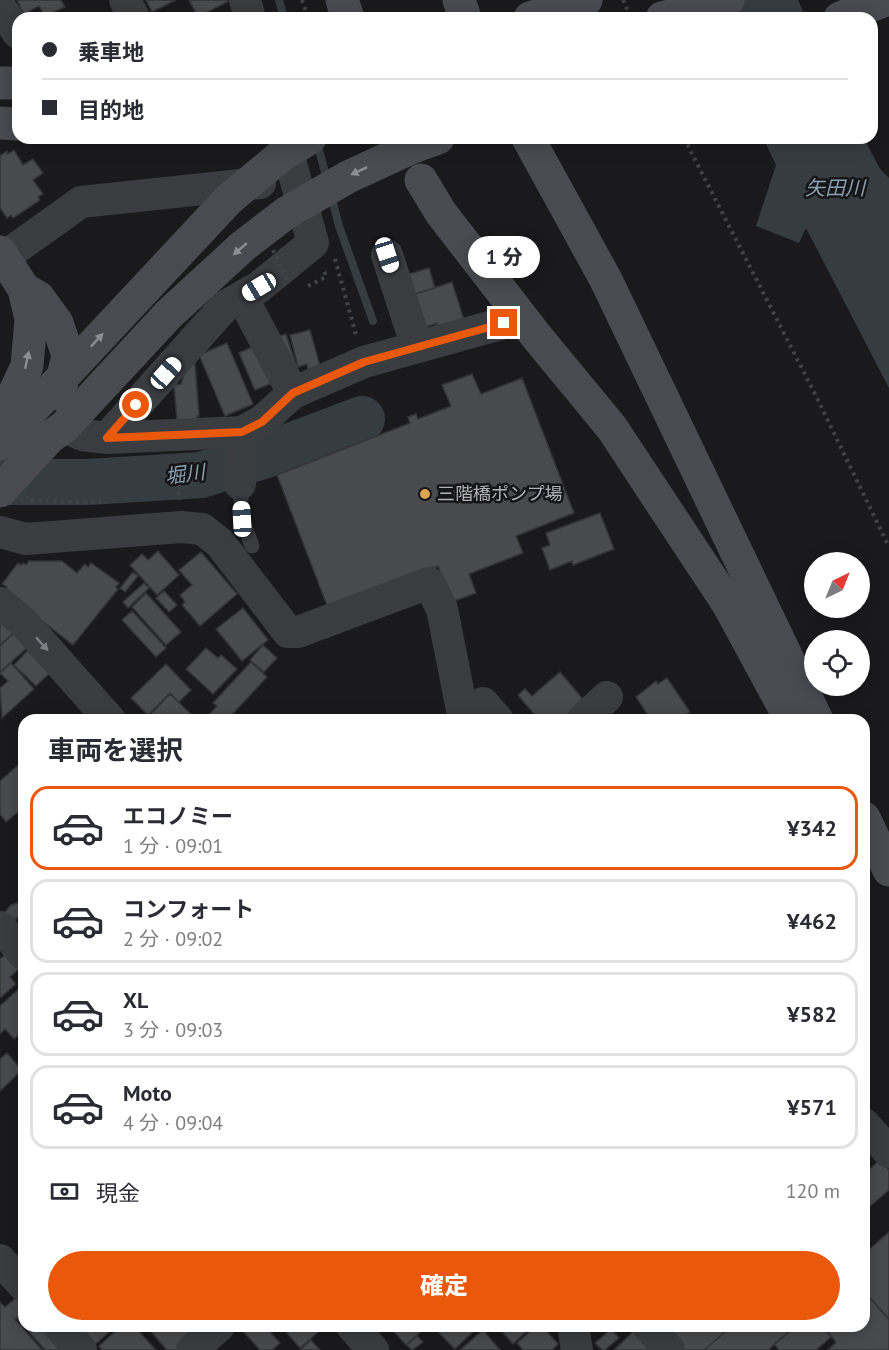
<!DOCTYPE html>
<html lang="ja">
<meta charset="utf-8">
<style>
:root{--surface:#fff;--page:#f2f2f3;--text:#2b2b33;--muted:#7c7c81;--line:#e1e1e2;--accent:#ea580c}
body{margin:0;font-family:"PT Sans","Noto Sans JP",sans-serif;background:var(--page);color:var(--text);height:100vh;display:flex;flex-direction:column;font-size:22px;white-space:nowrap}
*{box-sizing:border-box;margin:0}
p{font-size:20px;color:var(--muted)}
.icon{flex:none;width:33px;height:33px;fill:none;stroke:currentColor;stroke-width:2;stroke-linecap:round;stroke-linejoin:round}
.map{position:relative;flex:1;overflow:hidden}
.details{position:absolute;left:18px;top:714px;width:852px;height:618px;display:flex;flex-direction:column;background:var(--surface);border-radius:18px;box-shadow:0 3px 15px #0003}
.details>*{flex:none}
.guide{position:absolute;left:12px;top:12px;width:866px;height:132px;border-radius:18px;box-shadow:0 3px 15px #0003;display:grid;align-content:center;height:132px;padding:0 30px;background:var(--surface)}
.needle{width:39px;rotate:43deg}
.controls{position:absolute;left:804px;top:552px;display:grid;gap:12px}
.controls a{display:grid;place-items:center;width:66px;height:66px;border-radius:50%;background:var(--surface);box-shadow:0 3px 15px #0003;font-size:30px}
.end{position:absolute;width:27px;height:27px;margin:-14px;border:8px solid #ea580c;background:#fff;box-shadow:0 0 0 3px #fff}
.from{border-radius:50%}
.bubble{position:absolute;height:42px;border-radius:21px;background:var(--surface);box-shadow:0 3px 15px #0003;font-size:20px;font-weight:800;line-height:42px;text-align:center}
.car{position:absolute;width:18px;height:36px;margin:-18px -9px;border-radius:8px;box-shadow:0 0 4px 2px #0007;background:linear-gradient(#fff 24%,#345 0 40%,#fff 0 76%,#345 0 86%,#fff 0)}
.guide b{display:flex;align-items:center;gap:21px;height:57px;font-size:22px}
.guide b+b{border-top:2px solid var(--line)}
.guide i{width:15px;height:15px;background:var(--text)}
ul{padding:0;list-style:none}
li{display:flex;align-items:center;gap:18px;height:84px;margin:0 12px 9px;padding:0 18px;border:3px solid var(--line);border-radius:18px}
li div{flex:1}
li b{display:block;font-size:22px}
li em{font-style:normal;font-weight:800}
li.current{border-color:var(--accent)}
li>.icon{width:54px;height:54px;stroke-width:1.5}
h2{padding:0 30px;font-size:27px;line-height:72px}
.pay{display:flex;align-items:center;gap:15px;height:66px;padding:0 30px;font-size:22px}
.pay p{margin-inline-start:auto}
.cta{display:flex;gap:12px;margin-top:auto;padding:12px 30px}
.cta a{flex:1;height:69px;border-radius:36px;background:var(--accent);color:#fff;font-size:24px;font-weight:800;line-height:69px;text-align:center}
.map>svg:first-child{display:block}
</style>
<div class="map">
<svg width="889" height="1350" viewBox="0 0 889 1350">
<rect width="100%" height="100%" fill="#1a1a1c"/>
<path fill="#353d43" d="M 699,0 L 798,0 L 806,18 L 708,18 Z
M 763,138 L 864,138 L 880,169 L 889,178 L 889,388 L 806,228 L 799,243 L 756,226 L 776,165 Z"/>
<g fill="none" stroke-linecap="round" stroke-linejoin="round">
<path stroke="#353d43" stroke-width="8" d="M 279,0 L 284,18
M 317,142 L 327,180
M 331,195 L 339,226 L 373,321"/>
<path stroke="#353d43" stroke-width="46" d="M 0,482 L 88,482 L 201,475 L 269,454 L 362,419"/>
</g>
<path fill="#494a4d" stroke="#343437" stroke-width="1.5" d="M 17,0 L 61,0 L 65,7 L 45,16 L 39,6 L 24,14 Z
M 146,0 L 176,0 L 152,12 Z
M 189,0 L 231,0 L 198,17 Z
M 14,150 L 23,165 L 33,159 L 43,173 L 33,180 L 43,194 L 38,197 L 40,200 L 13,218 L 11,215 L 7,218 L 0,208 L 0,156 L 7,151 L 8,154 Z
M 429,268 L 435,288 L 412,295 L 406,275 Z
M 452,282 L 464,320 L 438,328 L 437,323 L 423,328 L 412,295 Z
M 310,330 L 320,366 L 308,370 L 307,364 L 298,367 L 290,335 Z
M 286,334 L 297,368 L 269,340 Z
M 227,343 L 253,404 L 225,416 L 199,355 Z
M 259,344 L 277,381 L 255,390 L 239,353 Z
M 195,364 L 199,416 L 197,416 L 197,420 L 177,421 L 174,385 L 181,384 L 187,365 Z
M 472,374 L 481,394 L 522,378 L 574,513 L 516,536 L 523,553 L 469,574 L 476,593 L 451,602 L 438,566 L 328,608 L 277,475 L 410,423 L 408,417 L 416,414 L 418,419 L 451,406 L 442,385 Z
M 600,513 L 614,549 L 573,565 L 572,561 L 550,570 L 542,548 L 550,545 L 546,533 Z
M 158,551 L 179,575 L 157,595 L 130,565 L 142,554 L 148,560 Z
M 201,552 L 237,594 L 200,626 L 182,605 L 185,602 L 180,595 L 192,585 L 179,570 Z
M 29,561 L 62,561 L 77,573 L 85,564 L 88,567 L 91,563 L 119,583 L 116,587 L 118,589 L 73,645 L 4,591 L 7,587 L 2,584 L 18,563 L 21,565 L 23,563 L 26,565 Z
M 133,572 L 138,576 L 125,592 L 120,588 Z
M 144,583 L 149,588 L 128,608 L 123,602 Z
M 164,591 L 177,605 L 169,612 L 156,598 Z
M 146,593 L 181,632 L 166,645 L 132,607 Z
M 243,608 L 268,640 L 242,661 L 216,629 Z
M 132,611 L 166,648 L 156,657 L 122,620 Z
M 0,615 L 18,629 L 0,645 Z
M 15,632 L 28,647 L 0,672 L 0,646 Z
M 263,645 L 277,658 L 264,672 L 250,660 Z
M 32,646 L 55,668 L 36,686 L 14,665 Z
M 206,648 L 218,658 L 221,655 L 237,669 L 213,694 L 186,669 Z
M 251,662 L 267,677 L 227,720 L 204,720 L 217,706 L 213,703 Z
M 11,663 L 34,689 L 2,718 L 0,688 L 8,681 L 0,673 Z
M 166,664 L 191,690 L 179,702 L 170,693 L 148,715 L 131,698 Z
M 560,672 L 587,704 L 569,720 L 539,720 L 518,695 L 525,689 L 532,696 Z
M 667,678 L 690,712 L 677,720 L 651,720 L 636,697 L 656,681 L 658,684 Z
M 170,694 L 192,715 L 188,720 L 145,720 Z
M 24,760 L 24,807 L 6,822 L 0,814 L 0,781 Z
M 24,901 L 24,911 L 13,922 L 4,913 L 11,905 Z
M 6,954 L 19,969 L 10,977 L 16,984 L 0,998 L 0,959 Z
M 24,984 L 24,1000 L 21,1003 L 24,1006 L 24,1030 L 14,1039 L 5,1029 L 0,1034 L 0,1006 Z
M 7,1053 L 22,1070 L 0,1091 L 0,1059 Z
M 880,1160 L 889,1170 L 889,1190 L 867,1209 L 864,1205 L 864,1174 Z
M 889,1232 L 889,1319 L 864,1291 L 864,1254 Z
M 864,1291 L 889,1320 L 889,1350 L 828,1350 L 836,1342 L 822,1326 L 864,1326 Z
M 16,1298 L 24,1307 L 24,1311 L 15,1319 L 42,1350 L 0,1350 L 0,1302 L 5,1307 Z
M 24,1312 L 24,1326 L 39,1326 L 60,1350 L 45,1350 L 17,1318 Z
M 74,1326 L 116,1326 L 92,1347 Z
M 121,1326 L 134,1326 L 156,1350 L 102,1350 L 99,1346 Z
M 146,1326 L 196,1326 L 199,1330 L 177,1350 L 167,1350 Z
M 243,1326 L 265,1326 L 280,1343 L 272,1350 L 260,1350 L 240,1328 Z
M 293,1326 L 325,1326 L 300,1348 L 286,1332 Z
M 389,1326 L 427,1326 L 406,1345 Z
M 435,1326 L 479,1326 L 455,1349 L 433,1327 Z
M 497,1326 L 532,1326 L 513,1344 Z
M 536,1326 L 542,1326 L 558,1344 L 552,1350 L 523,1350 L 517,1343 Z
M 664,1326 L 732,1326 L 704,1350 L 683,1350 Z
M 732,1326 L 796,1326 L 768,1350 L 704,1350 Z
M 796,1326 L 821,1326 L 831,1337 L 816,1350 L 779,1350 L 774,1344 Z
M 611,1329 L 619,1338 L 605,1350 L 602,1350 L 595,1343 Z
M 483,1330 L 500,1350 L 460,1350 Z
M 635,1330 L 654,1350 L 614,1350 Z
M 417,1336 L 423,1342 L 412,1350 L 407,1345 Z
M 311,1340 L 320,1350 L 300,1350 Z"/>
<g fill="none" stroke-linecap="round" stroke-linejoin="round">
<path stroke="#414347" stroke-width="4" stroke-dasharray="3 4.5" stroke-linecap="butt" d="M 302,0 L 308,18
M 623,0 L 631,18
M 684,138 L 815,394 L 889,547
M 335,259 L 356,335
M 308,286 L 326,277 L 324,269
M 177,462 L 179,500
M 31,501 L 101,502"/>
<path stroke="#3b3c40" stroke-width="15" d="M 240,484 L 242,519 L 252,546"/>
<path stroke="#3b3c40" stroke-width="32" d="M 125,0 L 134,18
M 245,0 L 250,18
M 0,7 L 18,33
M 387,255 L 417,347
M 4,257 L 81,202 L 260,183
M 242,297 L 293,393
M 64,427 L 82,435 L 107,438 L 242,432 L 262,421 L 293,393 L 364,362 L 504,323
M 107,438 L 224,307 L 259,287 L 313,243 L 284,138
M 240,484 L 242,432
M 0,532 L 26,539 L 181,527 L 202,529 L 220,543 L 288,632 L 298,632 L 429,583 L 442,609 L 464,720
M 0,603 L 24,623 L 110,720
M 483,703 L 498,720
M 582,720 L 607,697
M 0,927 L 24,954
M 864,1124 L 889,1152
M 0,1260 L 24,1286
M 59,1326 L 81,1350
M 352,1326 L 373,1350
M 573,1326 L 577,1350
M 648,1326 L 669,1350
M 192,1350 L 219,1326"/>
<path stroke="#4a4b50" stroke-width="33" d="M 342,0 L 348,18
M 459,0 L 465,18
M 530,18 L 586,0
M 662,18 L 728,0
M 840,18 L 885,0
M 0,83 L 18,83
M 0,123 L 18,124
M 528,138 L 606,280 L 817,720
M 413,147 L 438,138
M 421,180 L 441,213 L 537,337 L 612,428 L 728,604 L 791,720
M 0,252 L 24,289 L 31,319 L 27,366 L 13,396 L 0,411
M 24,289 L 38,297 L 57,323 L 68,355 L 59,394
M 0,491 L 50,437 L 64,427 L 169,314 L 243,246 L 286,213
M 864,818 L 889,870"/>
<path stroke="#414347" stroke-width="4" stroke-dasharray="3 4.5" stroke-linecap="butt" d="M 273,250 L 288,282"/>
<path stroke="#4a4b50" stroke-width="33" d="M 286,213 L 348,177 L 413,147
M 0,444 L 229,199 L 281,156 L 310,138"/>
</g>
<defs><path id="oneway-solid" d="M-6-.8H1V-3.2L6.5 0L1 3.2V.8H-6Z" transform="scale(1.5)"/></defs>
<g fill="#8b8e94">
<use href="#oneway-solid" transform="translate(359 171) rotate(155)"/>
<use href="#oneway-solid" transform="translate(240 249) rotate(139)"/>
<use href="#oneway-solid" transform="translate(97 340) rotate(-47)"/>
<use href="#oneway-solid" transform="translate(27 360) rotate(-78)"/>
</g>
<use fill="#7a7d83" href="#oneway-solid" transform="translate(42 644) rotate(48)"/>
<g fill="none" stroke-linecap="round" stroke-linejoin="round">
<path stroke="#ea580c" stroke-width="8" d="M 136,405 L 107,438 L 242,432 L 262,422 L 293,393 L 364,362 L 504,323"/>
</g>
<circle fill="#dca552" stroke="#151517" stroke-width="2" cx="425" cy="494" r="6"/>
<g text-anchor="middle" stroke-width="5" stroke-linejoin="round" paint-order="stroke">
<g font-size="18" fill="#aeb2b9" stroke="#151517" text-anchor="start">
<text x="437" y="500">三階橋ポンプ場</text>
</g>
<g font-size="20" font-style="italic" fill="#8aa0b0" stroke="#151517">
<text x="835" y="195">矢田川</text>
<text transform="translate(185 474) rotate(-7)" y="7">堀川</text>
</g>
</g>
</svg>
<div class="controls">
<a><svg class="needle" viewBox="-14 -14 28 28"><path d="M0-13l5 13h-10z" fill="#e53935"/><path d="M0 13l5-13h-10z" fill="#7c7c81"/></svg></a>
<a><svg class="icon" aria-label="locate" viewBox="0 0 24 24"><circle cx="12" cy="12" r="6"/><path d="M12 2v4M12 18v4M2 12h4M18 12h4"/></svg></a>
</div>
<i class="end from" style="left:136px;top:405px"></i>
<i class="end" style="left:504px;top:323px"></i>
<div class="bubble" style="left:468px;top:236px;width:72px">1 分</div>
<i class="car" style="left:387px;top:255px;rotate:162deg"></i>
<i class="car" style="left:259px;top:287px;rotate:239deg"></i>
<i class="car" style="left:166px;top:373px;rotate:42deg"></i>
<i class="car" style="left:242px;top:519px;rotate:357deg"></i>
<div class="guide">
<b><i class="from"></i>乗車地</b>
<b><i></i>目的地</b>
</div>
<section class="details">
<h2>車両を選択</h2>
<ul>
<li class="current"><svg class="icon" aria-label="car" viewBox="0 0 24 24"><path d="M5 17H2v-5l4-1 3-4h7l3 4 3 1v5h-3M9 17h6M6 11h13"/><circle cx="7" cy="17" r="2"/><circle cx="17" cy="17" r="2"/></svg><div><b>エコノミー</b><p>1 分 · 09:01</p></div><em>¥342</em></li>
<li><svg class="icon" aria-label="car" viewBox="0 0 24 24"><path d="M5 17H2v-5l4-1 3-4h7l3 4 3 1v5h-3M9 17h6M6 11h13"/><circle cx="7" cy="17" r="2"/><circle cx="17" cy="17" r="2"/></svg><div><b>コンフォート</b><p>2 分 · 09:02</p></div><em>¥462</em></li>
<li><svg class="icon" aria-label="car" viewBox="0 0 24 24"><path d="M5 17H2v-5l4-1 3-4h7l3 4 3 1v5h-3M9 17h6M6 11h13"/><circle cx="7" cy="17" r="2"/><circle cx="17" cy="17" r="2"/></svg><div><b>XL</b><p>3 分 · 09:03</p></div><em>¥582</em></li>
<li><svg class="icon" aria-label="car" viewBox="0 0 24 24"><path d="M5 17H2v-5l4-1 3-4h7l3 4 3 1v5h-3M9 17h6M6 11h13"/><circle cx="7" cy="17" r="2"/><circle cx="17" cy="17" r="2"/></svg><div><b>Moto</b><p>4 分 · 09:04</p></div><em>¥571</em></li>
</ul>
<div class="pay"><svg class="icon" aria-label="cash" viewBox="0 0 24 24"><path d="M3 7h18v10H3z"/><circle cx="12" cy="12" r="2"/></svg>現金<p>120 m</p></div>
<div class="cta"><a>確定</a></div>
</section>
</div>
